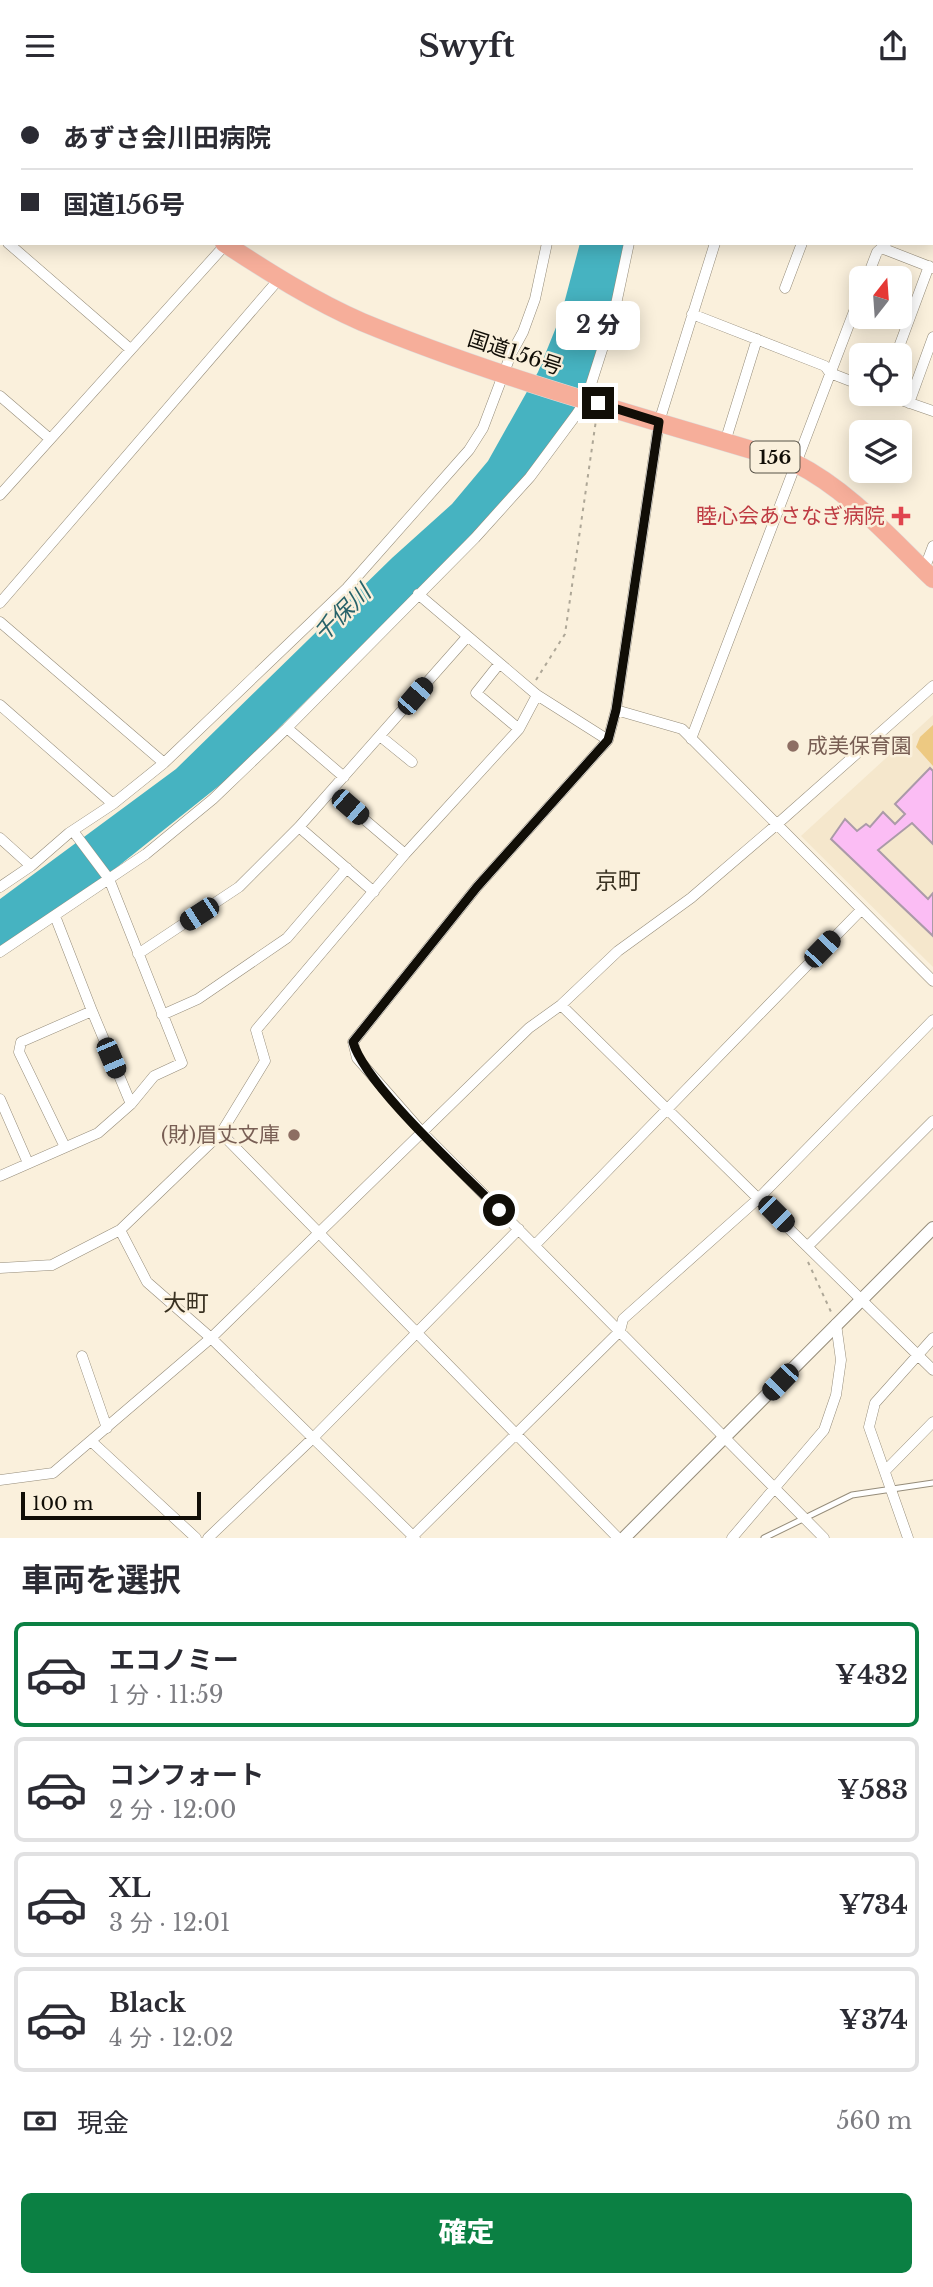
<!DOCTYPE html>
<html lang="ja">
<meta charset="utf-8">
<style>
:root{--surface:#fff;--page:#f7f7f7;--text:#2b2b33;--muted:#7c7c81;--line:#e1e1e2;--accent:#0b8043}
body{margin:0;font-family:"Libre Baskerville","Noto Sans JP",serif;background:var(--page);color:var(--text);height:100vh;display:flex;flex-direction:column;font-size:26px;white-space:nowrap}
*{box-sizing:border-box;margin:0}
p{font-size:23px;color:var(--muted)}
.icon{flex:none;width:38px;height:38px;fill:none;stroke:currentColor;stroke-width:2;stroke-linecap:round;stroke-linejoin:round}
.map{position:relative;height:1447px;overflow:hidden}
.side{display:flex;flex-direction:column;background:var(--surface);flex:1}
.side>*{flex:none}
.hud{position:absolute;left:0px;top:0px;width:934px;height:154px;box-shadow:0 4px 18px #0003;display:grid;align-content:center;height:154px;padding:0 21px;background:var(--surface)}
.needle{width:46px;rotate:17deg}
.controls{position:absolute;left:849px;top:175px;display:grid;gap:14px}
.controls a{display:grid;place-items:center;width:63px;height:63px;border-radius:10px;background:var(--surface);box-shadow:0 4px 18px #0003;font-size:35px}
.scale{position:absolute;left:21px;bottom:18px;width:180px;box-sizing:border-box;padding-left:7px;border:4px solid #110e07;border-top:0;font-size:19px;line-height:24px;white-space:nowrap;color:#110e07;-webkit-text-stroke:5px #faf0dc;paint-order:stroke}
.end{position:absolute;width:32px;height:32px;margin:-16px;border:9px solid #110e07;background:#fff;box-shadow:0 0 0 4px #fff}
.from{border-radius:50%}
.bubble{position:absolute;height:49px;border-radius:10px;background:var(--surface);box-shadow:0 4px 18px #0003;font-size:23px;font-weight:800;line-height:49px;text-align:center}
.car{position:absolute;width:21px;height:42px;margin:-21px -10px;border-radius:9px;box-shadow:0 0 5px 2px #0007;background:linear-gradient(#222 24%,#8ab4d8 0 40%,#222 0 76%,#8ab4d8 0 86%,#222 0)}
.hud b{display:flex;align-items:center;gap:24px;height:66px;font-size:26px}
.hud b+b{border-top:2px solid var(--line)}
.hud i{width:18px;height:18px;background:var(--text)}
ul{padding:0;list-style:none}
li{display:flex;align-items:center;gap:21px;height:105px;margin:0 14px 10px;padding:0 7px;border:4px solid var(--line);border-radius:10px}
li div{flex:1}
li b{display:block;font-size:26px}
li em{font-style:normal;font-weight:800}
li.current{border-color:var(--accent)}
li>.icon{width:63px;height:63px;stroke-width:1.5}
h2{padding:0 21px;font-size:32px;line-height:84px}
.pay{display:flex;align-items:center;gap:18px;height:77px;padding:0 21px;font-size:26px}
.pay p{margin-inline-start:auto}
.primary-button{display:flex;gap:14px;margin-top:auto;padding:14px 21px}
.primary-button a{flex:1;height:80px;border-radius:10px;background:var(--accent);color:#fff;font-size:28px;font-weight:800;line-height:80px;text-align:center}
header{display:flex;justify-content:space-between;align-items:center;height:91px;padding:0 21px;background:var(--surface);font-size:32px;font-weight:800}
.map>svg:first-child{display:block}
</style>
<header><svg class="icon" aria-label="menu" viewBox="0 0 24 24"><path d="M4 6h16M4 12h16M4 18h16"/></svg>Swyft<svg class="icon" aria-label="share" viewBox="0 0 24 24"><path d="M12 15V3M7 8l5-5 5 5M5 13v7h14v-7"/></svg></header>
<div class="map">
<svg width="933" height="1447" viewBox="0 0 933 1447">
<rect width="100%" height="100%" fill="#faf0dc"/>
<path fill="#f5e7cc" d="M 933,624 L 933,876 L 801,745 Z"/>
<path fill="#edc982" d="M 933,634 L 933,675 L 916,656 L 920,646 Z"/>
<path fill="#46b3c1" d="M 580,152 L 625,152 L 612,221 L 585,305 L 525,387 L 479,437 L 230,686 L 116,777 L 0,856 L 0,808 L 176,678 L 392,467 L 452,413 L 488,370 L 538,281 L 561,224 Z"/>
<path fill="#fbbdf4" stroke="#ab9aa8" stroke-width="2" d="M 930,677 L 933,680 L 933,753 L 912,732 L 878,759 L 928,808 L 933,802 L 933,845 L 831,748 L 845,728 L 857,740 L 866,733 L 870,736 L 883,721 L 895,733 L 905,723 L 895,713 Z"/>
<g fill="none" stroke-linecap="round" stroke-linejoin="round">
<g stroke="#958c7a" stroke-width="7">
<path id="service" d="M 518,2 L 519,0
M 764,1447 L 852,1404 L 933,1392"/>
</g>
<g stroke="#958c7a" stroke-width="11">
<path id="minor" d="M 253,0 L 255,2
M 325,2 L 326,0
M 565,2 L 565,0
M 646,2 L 646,0
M 763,2 L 764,0
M 933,31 L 933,30
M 0,146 L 2,147
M 8,152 L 129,257
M 715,152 L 659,331 L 616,619 L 608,649 L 477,796 L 353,951 L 357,967 L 421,1040 L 824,1447
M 884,158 L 933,177
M 867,187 L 877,161 L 886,153
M 785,197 L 802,152
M 692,223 L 825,275 L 830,282 L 861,294
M 896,264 L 929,175
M 884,303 L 933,320
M 0,305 L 50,348
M 909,312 L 933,246
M 725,351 L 757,248
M 0,404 L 226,153
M 924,479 L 933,455
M 418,503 L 537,604 L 608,649
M 0,512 L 279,188
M 0,531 L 164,672 L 113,713
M 499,573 L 476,602 L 519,638
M 0,614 L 113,713 L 69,742 L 31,775
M 616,619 L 682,638 L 933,890
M 287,637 L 475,447 L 530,386 L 576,324 L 586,309 L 615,218 L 629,152
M 380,645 L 412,671
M 691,648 L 861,202
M 164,672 L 347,497 L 469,359 L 483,337 L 511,263 L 523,241 L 535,208 L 547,152
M 331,700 L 405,763
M 299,736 L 374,801
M 0,747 L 31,775 L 0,796
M 55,825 L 92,920
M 0,861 L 146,763 L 213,708 L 287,637 L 344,686
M 138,863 L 239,796 L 299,736 L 467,546
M 561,914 L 933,1279
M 162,924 L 198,908 L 287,847 L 347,777
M 0,1008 L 28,1072
M 221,1042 L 618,1447
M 65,1056 L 19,961 L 21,951 L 92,920 L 131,1013
M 0,1085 L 98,1042 L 131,1013 L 154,985 L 182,972 L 109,788 L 73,740
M 120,1139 L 147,1191 L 211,1247 L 415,1447
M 535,1154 L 861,819
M 808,1155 L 933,1030
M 0,1177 L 52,1174 L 120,1139 L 221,1042 L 265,970 L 256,939 L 405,763 L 519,638 L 537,604
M 82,1265 L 107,1337
M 91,1350 L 196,1447
M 885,1380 L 933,1331
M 0,1389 L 53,1382 L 211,1247 L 529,937 L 561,914 L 618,860 L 691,807 L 775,735 L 933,595
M 208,1447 L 313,1347 L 519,1138
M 411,1447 L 620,1240 L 623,1228 L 759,1107 L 933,929
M 732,1447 L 824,1339 L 836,1304 L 841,1269 L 836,1233
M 908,1447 L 869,1336 L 875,1312 L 933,1247"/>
</g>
<g stroke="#958c7a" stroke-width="14">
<path id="tertiary" d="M 624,1447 L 933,1137"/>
</g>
<g stroke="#dedddc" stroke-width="19">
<path id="trunk" d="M 43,0 L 45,2
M 224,152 C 268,181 314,210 362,231 C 502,289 650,328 795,372 C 850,400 889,446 933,488"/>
</g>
<path stroke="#aea797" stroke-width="2" stroke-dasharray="3.5 5" stroke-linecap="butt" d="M 536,589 L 565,543 L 596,329
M 808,1171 L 832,1223"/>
<use href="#service" stroke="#fff" stroke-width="5"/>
<use href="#minor" stroke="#fff" stroke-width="10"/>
<use href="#tertiary" stroke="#fff" stroke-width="12"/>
<use href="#trunk" stroke="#f6ae9a" stroke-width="18"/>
</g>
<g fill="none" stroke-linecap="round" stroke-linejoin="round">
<path stroke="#110e07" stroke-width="9" d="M 499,1119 C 464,1083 365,994 353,951 L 477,796 L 608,649 L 616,619 L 659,331 L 598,312"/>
</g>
<path fill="#e0444e" stroke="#faf0dc" stroke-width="2.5" d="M897.5 414.5h7v7h7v7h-7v7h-7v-7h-7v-7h7z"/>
<g fill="#8d6e63" stroke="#faf0dc" stroke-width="2.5">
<circle cx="793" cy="655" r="7"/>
<circle cx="294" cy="1044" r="7"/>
</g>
<g text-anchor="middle" stroke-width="5" stroke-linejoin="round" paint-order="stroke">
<rect fill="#faf0dc" stroke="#575247" stroke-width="2" x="750.5" y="350.5" width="49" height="31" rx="5"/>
<g font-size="19" font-weight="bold" fill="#110e07">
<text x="775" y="373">156</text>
</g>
<g font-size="21" fill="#110e07" stroke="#faf0dc">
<text transform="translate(515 262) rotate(18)" y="7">国道156号</text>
</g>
<g font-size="21" fill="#be3a42" stroke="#faf0dc" text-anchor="end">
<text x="885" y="432">睦心会あさなぎ病院</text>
</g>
<g font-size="21" fill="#785e54" stroke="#faf0dc" text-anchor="start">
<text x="807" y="662">成美保育園</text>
<text x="280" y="1051" text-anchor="end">(財)眉丈文庫</text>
</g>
<g font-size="23" font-style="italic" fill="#276269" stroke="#faf0dc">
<text transform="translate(342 522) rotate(-45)" y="8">千保川</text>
</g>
<g font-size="23" fill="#393121" stroke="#faf0dc">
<text x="618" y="798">京町</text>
<text x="186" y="1220">大町</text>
</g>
</g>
</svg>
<div class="controls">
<a><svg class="needle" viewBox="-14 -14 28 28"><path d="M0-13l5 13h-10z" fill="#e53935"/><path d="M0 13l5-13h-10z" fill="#7c7c81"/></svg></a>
<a><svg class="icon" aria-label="locate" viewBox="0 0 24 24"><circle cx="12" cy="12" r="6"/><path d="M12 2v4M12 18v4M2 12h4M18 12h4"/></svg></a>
<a><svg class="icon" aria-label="layers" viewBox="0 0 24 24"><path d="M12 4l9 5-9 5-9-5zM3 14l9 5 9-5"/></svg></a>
</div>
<div class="scale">100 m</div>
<i class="end from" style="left:499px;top:1119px"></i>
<i class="end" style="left:598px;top:312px"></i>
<div class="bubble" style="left:556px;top:210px;width:84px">2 分</div>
<i class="car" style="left:415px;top:605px;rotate:41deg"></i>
<i class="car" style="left:350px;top:716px;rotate:131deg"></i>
<i class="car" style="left:199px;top:823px;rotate:237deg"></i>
<i class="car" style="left:822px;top:858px;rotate:44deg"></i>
<i class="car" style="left:111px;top:967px;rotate:157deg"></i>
<i class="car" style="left:776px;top:1123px;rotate:135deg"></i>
<i class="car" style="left:780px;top:1291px;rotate:224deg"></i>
<div class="hud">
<b><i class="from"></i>あずさ会川田病院</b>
<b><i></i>国道156号</b>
</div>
</div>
<section class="side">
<h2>車両を選択</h2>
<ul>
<li class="current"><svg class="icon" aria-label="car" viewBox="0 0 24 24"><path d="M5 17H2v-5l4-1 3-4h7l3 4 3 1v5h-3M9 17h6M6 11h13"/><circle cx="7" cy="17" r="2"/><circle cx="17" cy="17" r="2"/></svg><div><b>エコノミー</b><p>1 分 · 11:59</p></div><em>¥432</em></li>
<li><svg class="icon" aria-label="car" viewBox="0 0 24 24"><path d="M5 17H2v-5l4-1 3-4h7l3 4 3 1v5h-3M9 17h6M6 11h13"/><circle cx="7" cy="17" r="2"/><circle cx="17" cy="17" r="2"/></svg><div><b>コンフォート</b><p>2 分 · 12:00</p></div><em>¥583</em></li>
<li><svg class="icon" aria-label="car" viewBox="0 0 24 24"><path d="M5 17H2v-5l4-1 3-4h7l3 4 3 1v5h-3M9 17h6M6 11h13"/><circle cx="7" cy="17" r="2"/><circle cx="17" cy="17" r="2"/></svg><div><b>XL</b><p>3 分 · 12:01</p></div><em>¥734</em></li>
<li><svg class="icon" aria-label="car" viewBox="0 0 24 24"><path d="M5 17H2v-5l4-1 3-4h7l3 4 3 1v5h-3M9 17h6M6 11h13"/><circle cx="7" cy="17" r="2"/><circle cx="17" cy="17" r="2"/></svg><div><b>Black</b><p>4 分 · 12:02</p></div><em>¥374</em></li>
</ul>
<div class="pay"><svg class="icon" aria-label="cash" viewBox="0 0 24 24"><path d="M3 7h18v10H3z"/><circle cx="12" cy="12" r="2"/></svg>現金<p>560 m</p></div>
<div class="primary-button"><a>確定</a></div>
</section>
